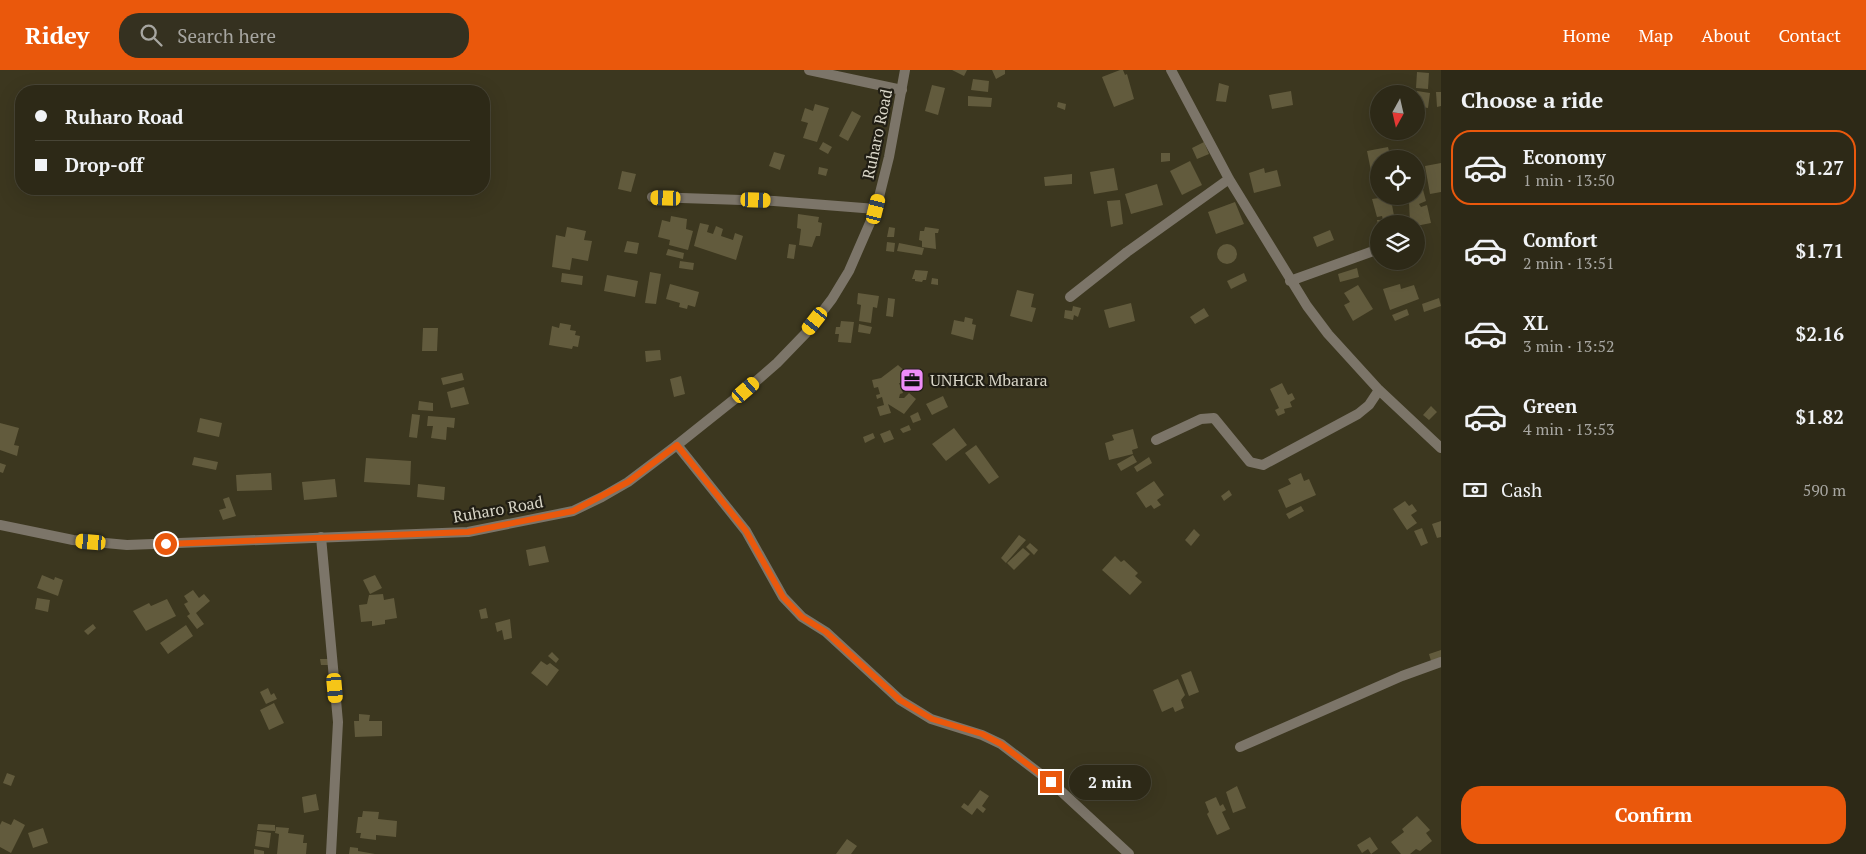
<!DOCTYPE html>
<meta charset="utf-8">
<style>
:root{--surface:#2d2917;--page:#353120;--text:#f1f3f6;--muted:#a7a6a1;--line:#484536;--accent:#ea580c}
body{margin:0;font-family:"PT Serif",serif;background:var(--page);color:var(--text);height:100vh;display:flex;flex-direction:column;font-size:19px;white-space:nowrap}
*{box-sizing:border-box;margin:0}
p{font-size:16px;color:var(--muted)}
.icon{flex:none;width:28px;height:28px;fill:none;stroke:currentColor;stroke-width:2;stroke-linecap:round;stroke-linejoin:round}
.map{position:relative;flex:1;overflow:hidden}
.details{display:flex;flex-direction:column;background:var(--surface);width:425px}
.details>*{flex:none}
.banner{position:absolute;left:15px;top:15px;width:475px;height:110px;border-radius:20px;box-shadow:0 5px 20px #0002,0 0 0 1px var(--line);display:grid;align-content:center;height:110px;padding:0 20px;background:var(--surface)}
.needle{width:32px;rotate:188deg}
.controls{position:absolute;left:1370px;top:15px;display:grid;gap:10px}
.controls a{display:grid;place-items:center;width:55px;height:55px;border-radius:50%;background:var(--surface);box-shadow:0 5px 20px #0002,0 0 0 1px var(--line);font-size:25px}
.end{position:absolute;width:22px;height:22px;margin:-11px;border:6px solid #ea580c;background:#fff;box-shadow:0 0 0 2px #fff}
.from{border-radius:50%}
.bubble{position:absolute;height:35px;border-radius:18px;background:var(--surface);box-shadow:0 5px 20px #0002,0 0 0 1px var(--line);font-size:16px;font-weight:600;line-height:35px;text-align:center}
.car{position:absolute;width:15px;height:30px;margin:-15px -8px;border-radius:6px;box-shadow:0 0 4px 1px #0007;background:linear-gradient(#f5c518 24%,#345 0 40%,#f5c518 0 76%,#345 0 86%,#f5c518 0)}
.banner b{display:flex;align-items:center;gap:18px;height:48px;font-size:19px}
.banner b+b{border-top:1px solid var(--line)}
.banner i{width:12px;height:12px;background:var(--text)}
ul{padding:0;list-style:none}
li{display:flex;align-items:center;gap:15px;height:75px;margin:0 10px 8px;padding:0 10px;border:2px solid transparent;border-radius:20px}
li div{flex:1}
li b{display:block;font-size:19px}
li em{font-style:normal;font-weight:600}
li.active{border-color:var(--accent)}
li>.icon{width:45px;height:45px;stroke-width:1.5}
h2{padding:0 20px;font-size:22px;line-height:60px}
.pay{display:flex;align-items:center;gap:12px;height:55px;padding:0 20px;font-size:19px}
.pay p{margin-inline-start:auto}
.action{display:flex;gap:10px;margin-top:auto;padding:10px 20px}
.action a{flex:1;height:58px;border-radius:20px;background:var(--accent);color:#fff;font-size:20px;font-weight:600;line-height:58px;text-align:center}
header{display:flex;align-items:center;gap:30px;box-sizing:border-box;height:70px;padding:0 25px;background:var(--accent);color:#fff}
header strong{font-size:24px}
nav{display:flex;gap:28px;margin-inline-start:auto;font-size:18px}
.search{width:350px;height:45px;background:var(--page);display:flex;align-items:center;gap:12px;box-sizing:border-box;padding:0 18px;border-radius:20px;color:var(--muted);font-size:19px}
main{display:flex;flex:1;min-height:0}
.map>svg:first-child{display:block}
</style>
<header>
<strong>Ridey</strong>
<div class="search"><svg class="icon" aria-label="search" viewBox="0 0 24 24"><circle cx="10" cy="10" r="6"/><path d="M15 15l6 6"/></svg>Search here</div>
<nav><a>Home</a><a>Map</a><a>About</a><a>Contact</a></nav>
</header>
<main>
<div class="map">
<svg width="1441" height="784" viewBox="0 0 1441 784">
<rect width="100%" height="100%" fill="#3c371f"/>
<path fill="#625b3d" d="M 952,0 L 967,0 L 964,6 Z
M 992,0 L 1005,0 L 1005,4 L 996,9 Z
M 1120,0 L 1123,0 L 1125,5 L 1127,4 L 1134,29 L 1114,37 L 1102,7 Z
M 1417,2 L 1429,3 L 1428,19 L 1416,18 Z
M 973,9 L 989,11 L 988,22 L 971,20 Z
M 1219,13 L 1229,16 L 1226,32 L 1216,31 Z
M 932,15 L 945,18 L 938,45 L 925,41 Z
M 1291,21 L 1293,35 L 1272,39 L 1269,25 Z
M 1417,21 L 1430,23 L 1428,38 L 1416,36 Z
M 1436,22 L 1441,22 L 1441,36 L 1437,37 Z
M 968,26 L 992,28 L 991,37 L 968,36 Z
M 1058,32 L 1066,34 L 1065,40 L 1057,37 Z
M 815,34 L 829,38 L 817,72 L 803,68 L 808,53 L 801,51 L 805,38 L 813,41 Z
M 852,41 L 861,46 L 848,71 L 839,66 Z
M 823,72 L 832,77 L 828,84 L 819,79 Z
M 1204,72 L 1209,84 L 1197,89 L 1192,78 Z
M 1388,77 L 1391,89 L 1379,89 L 1379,115 L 1374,116 L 1367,81 Z
M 774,82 L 785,85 L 780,100 L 769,96 Z
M 1161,83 L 1170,83 L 1170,91 L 1161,92 Z
M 1190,91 L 1202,115 L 1182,125 L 1170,101 Z
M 1441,93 L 1441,122 L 1430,124 L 1425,96 Z
M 819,97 L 828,99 L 826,106 L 818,104 Z
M 1114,98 L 1118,120 L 1094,124 L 1090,102 Z
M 1264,98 L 1265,103 L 1277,100 L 1281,116 L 1254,123 L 1249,103 Z
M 622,101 L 636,104 L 631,122 L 618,119 Z
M 1072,104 L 1072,114 L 1045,116 L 1044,107 Z
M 1157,114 L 1163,135 L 1131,144 L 1125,124 Z
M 1422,116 L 1426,131 L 1419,134 L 1421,137 L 1427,135 L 1431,153 L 1416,156 L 1416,154 L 1410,154 L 1409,131 L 1403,126 L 1416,126 L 1416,118 Z
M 1394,126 L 1396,133 L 1392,135 L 1395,151 L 1399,151 L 1400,154 L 1378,154 L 1377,150 L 1383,150 L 1382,146 L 1377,147 L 1372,129 Z
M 1120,130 L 1123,154 L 1111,157 L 1107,131 Z
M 1235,132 L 1244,154 L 1216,164 L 1208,142 Z
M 798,144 L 819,147 L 818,152 L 822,153 L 820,166 L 816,166 L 812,177 L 799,175 L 801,159 L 797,158 Z
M 671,146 L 687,149 L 686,159 L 693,161 L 688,180 L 669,175 L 670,170 L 658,167 L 662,150 L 670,152 Z
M 700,153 L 709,155 L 707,162 L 713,164 L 716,156 L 723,159 L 721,166 L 733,170 L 735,163 L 743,166 L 736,190 L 694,176 Z
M 567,157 L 586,161 L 584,170 L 592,171 L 588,191 L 572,188 L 570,200 L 552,197 L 556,165 L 565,167 Z
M 889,157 L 895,158 L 894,167 L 887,167 Z
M 925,157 L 939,159 L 938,163 L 935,163 L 936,179 L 922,177 L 922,171 L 919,170 L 920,161 L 924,161 Z
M 1330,160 L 1334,170 L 1317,177 L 1313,167 Z
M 627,171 L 639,173 L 637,184 L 624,182 Z
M 887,172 L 895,173 L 894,182 L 886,181 Z
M 899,173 L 924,178 L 922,185 L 897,181 Z
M1217 184a10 10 0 1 1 20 0a10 10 0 1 1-20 0Z
M 789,174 L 796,175 L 794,189 L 787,188 Z
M 668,179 L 684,183 L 683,189 L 666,185 Z
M 680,191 L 694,193 L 693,200 L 679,198 Z
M 1357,198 L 1359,207 L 1340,212 L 1338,204 Z
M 915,200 L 928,201 L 926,210 L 923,210 L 922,212 L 915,211 L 915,209 L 912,209 Z
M 650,202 L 661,204 L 656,234 L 645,233 Z
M 562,203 L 583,206 L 582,215 L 561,212 Z
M 1244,203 L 1247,211 L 1231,219 L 1227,211 Z
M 607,205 L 638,211 L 635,227 L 604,221 Z
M 932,208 L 938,209 L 938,215 L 931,214 Z
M 670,214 L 699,222 L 695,237 L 688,235 L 687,239 L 679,237 L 680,233 L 666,229 Z
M 1400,214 L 1401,219 L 1414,215 L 1419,229 L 1390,240 L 1383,219 Z
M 1358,215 L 1373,239 L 1353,251 L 1344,235 L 1350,232 L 1344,223 Z
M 1017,220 L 1034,224 L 1031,237 L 1036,238 L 1032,252 L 1010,246 Z
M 858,223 L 879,226 L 877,238 L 873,237 L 871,253 L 859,251 L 861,235 L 857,234 Z
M 888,228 L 895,229 L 893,247 L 886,246 Z
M 1439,228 L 1441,236 L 1424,242 L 1422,234 Z
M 1131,233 L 1135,251 L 1109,258 L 1104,240 Z
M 1073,236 L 1081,238 L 1078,247 L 1074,245 L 1073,250 L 1064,248 L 1065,240 L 1072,241 Z
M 1204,238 L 1209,246 L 1195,254 L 1190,247 Z
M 1407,239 L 1409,245 L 1395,251 L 1392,245 Z
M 965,247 L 973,249 L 972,254 L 976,255 L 973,270 L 951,264 L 954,250 L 964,252 Z
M 841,251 L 854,252 L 851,273 L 838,272 L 839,264 L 835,264 L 836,257 L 840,257 Z
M 560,253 L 571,255 L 570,260 L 576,261 L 575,265 L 580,266 L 578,277 L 573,276 L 572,279 L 549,275 L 552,256 L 559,258 Z
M 859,254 L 872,257 L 870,264 L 858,262 Z
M 423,258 L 438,258 L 437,281 L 422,281 Z
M 660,280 L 661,290 L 646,292 L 645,281 Z
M 898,295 L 907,303 L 905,313 L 899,313 L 903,323 L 900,324 L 899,328 L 904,328 L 909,323 L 916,329 L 904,344 L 888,334 L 891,343 L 880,346 L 877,337 L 884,335 L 882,327 L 877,329 L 876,325 L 880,324 L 878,317 L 874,318 L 872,310 L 881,308 Z
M 462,303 L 464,310 L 443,315 L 441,308 Z
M 681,306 L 685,324 L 674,327 L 670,309 Z
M 1282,313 L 1288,325 L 1292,323 L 1295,329 L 1290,332 L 1292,337 L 1284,339 L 1285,343 L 1278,346 L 1275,340 L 1279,338 L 1270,319 Z
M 464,317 L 469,334 L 451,338 L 447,322 Z
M 943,326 L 948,337 L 932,345 L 926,334 Z
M 419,331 L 433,333 L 433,341 L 418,340 Z
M 1431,336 L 1437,342 L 1429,350 L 1423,345 Z
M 918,342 L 921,350 L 913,353 L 910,346 Z
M 412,344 L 420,345 L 417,368 L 409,367 Z
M 428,346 L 455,348 L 454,358 L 447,357 L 446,370 L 431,368 L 433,356 L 427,356 Z
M 200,348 L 222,353 L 219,367 L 197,362 Z
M 0,353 L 19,358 L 14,375 L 19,376 L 17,386 L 0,380 Z
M 909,355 L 911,360 L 903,363 L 900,359 Z
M 954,358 L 967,375 L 946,391 L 932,374 Z
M 1133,359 L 1138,378 L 1132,380 L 1133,384 L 1109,390 L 1105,373 L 1114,370 L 1112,365 Z
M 890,360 L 894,369 L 884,373 L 880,364 Z
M 873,363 L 875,368 L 865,373 L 863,367 Z
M 976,375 L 999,407 L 989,414 L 965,383 Z
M 1133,385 L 1137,392 L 1121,401 L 1117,394 Z
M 194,387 L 218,392 L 216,400 L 192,395 Z
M 1149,387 L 1152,393 L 1137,402 L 1134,397 Z
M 366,388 L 411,391 L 410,415 L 364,412 Z
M 0,393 L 6,395 L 3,403 L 0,402 Z
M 271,403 L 272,420 L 237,421 L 236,405 Z
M 1301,403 L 1304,411 L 1309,409 L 1316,425 L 1286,438 L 1278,420 L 1291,414 L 1288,409 Z
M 335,409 L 337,427 L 304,430 L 302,412 Z
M 1154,411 L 1164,425 L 1157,430 L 1161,435 L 1154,439 L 1151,435 L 1146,438 L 1136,423 Z
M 418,414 L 445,417 L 444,430 L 417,427 Z
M 1229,420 L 1232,425 L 1224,431 L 1221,426 Z
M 229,427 L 236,446 L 223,450 L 219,440 L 226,438 L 223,429 Z
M 1405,431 L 1409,436 L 1412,434 L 1417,441 L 1411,445 L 1417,453 L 1407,460 L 1393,439 Z
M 1301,436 L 1304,441 L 1289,449 L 1286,444 Z
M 1441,451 L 1441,467 L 1437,468 L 1432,454 Z
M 1422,458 L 1428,473 L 1421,476 L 1414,461 Z
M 1194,459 L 1200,465 L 1191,476 L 1185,470 Z
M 1019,465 L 1026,470 L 1006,493 L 1001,488 Z
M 1030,473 L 1038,480 L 1034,485 L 1026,477 Z
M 545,476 L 549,492 L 529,496 L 526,480 Z
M 1023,478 L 1030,484 L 1014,500 L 1007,493 Z
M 1115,486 L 1121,492 L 1124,490 L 1138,503 L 1135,506 L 1142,512 L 1130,525 L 1102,500 Z
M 42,505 L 54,510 L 55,507 L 63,510 L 58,526 L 37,518 Z
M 375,505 L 382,518 L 370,524 L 363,510 Z
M 193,520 L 199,528 L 204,524 L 210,531 L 196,543 L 204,554 L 197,559 L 187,546 L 190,544 L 184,534 L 188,532 L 184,526 Z
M 383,524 L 384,530 L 394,528 L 397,548 L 385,550 L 385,554 L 372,556 L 372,551 L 361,552 L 359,535 L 367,534 L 369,525 Z
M 37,528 L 50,530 L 48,542 L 35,539 Z
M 167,529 L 176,546 L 146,561 L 133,541 L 149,533 L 151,536 Z
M 486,538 L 488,548 L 481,549 L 479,540 Z
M 510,549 L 512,568 L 504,570 L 502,560 L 497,562 L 495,553 Z
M 93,554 L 96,558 L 88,565 L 84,561 Z
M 186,555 L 193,566 L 168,584 L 160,573 Z
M 1441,580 L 1441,588 L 1431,591 L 1429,584 Z
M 552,582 L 559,589 L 556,593 L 548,586 Z
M 320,589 L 328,589 L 328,595 L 321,595 Z
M 541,591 L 547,595 L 550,593 L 559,600 L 547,616 L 531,603 Z
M 1191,601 L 1199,622 L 1189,626 L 1181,605 Z
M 1178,609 L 1185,625 L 1181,630 L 1184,638 L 1175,642 L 1173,637 L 1162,642 L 1153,620 Z
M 268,618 L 271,625 L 274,623 L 277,629 L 266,634 L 260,622 Z
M 274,633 L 284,653 L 269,660 L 260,640 Z
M 359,644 L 370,645 L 369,651 L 382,651 L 382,666 L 355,667 L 354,651 L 359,651 Z
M 7,703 L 15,706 L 11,716 L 3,713 Z
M 1237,716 L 1246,738 L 1233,743 L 1226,722 Z
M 980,720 L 989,726 L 982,736 L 986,739 L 983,743 L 977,738 L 972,745 L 961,737 L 964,733 L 968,736 Z
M 316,724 L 319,740 L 304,743 L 302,727 Z
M 1216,727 L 1220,736 L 1223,734 L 1226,740 L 1222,742 L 1230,759 L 1217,765 L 1207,744 L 1209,742 L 1205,732 Z
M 363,741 L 379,742 L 378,749 L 397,751 L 396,767 L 376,765 L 376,770 L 360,768 L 361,763 L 356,763 L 358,747 L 362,747 Z
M 1417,746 L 1430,760 L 1426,763 L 1432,771 L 1420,781 L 1416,779 L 1410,784 L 1401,784 L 1391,772 L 1404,762 L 1402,759 Z
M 14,749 L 25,755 L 11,783 L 0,777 L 0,755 L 2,751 L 11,755 Z
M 258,754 L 275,755 L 275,761 L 257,760 Z
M 276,757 L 289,758 L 288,763 L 304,765 L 303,773 L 307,773 L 306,784 L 277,784 L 279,764 L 275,763 Z
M 43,758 L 48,773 L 33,778 L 28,763 Z
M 257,761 L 271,763 L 269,778 L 255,776 Z
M 1370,767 L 1378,779 L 1371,784 L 1368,779 L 1362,783 L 1357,775 Z
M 847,769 L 857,776 L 851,784 L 836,784 Z
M 350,777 L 358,778 L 358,781 L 375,784 L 349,784 Z
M 254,779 L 264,781 L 264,784 L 254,784 Z"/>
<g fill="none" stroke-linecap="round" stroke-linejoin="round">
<path stroke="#7c7569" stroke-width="10" d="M 809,0 L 902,20
M 1171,0 L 1229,109 L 1307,236 L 1328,264 L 1379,320 L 1441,378
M 652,127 L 774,131 L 876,139
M 1416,167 L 1418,166
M 1290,211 L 1379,179
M 1070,227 L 1127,182 L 1229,109
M 1156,370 L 1201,349 L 1214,348 L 1250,392 L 1263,395 L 1358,344 L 1369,335 L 1379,320
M 677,375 L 746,461 L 783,527 L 802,547 L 826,562 L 900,630 L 931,649 L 982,665 L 1001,674 L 1051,712 L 1129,784
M 321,467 L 338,652 L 331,784
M 1240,677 L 1402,606 L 1441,592"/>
<path stroke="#7c7569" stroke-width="10" d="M 0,455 L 73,470 L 127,475 L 468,462 L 573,441 L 602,427 L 628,412 L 677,375 L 746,320 L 777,293 L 806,263 L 832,229 L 849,201 L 876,139 L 889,87 L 905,0"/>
</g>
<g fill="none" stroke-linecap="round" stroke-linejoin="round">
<path stroke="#ea580c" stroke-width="6" d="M 166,474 L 468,462 L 573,441 L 628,412 L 677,375 L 746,461 L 783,527 L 802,547 L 826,562 L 900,630 L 932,649 L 982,664 L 1001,674 L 1051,712"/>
</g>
<defs>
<g id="office-square" transform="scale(1.25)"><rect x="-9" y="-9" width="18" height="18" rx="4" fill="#ee8cf9" stroke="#211e14"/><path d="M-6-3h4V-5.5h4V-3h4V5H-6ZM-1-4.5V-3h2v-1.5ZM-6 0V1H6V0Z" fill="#111"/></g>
</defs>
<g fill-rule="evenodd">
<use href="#office-square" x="912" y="310"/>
</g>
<g text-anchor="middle" stroke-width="4.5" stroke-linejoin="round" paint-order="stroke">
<g font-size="16" fill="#d9d6c8" stroke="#211e14">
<text transform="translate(877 64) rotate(-78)" y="6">Ruharo Road</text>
<text transform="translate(498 439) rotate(-10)" y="6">Ruharo Road</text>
</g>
<g font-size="16" fill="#d9d6c8" stroke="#211e14" text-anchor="start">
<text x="930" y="316">UNHCR Mbarara</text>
</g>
</g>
</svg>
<div class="controls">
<a><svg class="needle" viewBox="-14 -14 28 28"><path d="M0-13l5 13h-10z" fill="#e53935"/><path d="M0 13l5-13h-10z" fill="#a7a6a1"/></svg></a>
<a><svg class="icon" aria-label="locate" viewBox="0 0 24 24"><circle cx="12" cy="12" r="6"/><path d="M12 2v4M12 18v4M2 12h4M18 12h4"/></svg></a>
<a><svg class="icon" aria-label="layers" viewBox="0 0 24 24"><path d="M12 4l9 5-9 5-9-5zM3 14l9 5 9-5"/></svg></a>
</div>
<i class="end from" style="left:166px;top:474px"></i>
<i class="end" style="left:1051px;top:712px"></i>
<div class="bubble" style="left:1069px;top:695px;width:82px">2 min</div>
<i class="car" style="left:666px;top:128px;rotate:272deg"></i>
<i class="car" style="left:756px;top:130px;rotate:92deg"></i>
<i class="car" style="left:876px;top:139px;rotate:14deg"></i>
<i class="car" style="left:815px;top:251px;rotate:218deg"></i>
<i class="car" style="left:746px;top:320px;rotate:49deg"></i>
<i class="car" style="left:91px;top:472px;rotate:275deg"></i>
<i class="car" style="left:335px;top:618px;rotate:175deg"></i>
<div class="banner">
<b><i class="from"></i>Ruharo Road</b>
<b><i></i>Drop-off</b>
</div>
</div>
<section class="details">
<h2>Choose a ride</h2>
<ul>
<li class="active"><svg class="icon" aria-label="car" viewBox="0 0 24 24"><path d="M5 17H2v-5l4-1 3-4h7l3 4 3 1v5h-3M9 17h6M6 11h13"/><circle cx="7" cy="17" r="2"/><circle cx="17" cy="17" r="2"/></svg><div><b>Economy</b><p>1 min · 13:50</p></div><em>$1.27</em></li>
<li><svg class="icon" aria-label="car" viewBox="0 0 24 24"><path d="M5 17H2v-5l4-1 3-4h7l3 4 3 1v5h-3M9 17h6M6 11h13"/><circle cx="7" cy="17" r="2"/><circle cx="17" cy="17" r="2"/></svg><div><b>Comfort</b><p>2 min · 13:51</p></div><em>$1.71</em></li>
<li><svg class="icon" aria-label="car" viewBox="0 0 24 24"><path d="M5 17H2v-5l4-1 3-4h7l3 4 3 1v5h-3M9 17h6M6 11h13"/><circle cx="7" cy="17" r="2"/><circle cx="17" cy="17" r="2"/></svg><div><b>XL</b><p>3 min · 13:52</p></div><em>$2.16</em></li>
<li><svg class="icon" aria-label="car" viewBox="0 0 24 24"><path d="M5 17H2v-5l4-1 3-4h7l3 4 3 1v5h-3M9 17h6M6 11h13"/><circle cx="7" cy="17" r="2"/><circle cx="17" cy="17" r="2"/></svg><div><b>Green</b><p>4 min · 13:53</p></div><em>$1.82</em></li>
</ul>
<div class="pay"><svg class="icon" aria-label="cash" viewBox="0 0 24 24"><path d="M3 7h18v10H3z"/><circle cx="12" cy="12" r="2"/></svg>Cash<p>590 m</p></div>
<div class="action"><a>Confirm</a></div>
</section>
</main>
